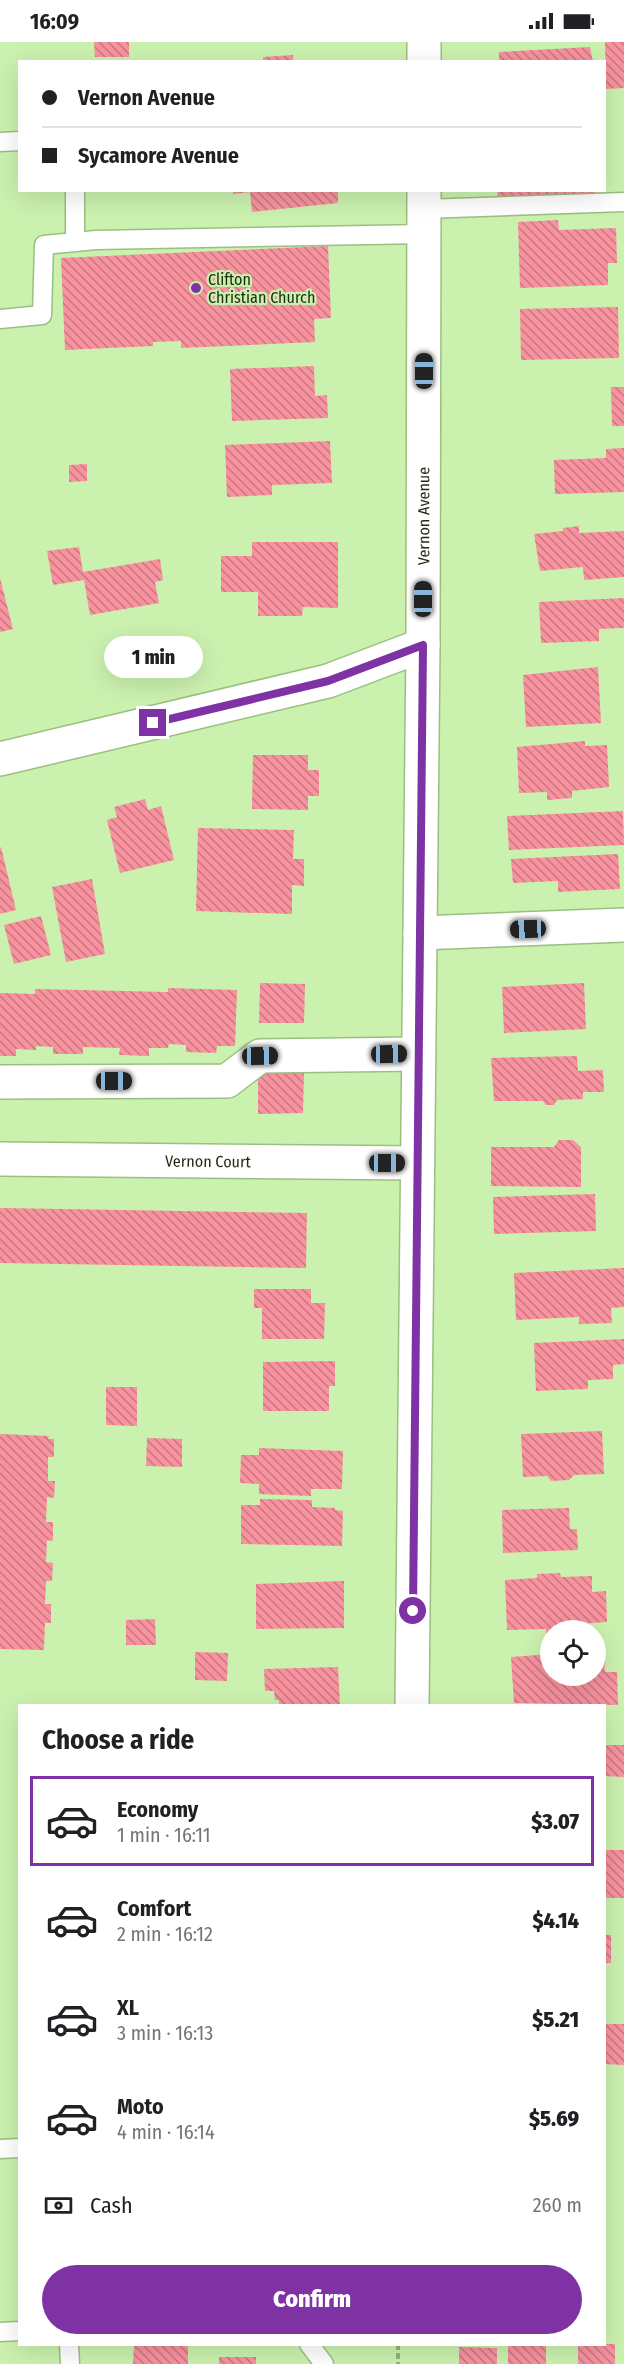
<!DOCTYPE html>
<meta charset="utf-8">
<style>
:root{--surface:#fff;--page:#f6f6f6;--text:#202124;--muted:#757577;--line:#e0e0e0;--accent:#7e32a4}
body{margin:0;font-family:"Fira Sans Condensed",sans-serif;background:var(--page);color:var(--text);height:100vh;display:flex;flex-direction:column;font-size:22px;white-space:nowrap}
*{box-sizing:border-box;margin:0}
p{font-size:20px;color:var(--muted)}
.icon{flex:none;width:33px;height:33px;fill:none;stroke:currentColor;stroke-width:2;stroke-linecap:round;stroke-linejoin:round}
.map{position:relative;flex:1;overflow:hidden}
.sheet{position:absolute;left:18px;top:1662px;width:588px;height:642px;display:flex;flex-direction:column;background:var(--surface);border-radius:0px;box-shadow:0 6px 24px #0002}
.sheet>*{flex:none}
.banner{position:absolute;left:18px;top:18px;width:588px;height:132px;border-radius:0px;box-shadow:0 6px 24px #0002;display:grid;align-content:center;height:132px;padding:0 24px;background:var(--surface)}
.controls{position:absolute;left:540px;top:1578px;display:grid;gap:12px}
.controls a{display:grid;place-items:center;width:66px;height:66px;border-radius:50%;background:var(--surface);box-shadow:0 6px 24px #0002;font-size:30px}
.end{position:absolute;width:27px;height:27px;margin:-14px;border:8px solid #7e32a4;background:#fff;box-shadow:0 0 0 3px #fff}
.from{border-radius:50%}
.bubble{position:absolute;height:42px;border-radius:21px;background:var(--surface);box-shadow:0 6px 24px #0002;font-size:20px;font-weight:800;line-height:42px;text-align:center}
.car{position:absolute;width:18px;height:36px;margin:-18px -9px;border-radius:8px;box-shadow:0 0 4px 2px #0007;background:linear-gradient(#222 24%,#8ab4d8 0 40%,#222 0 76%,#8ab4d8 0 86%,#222 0)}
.banner b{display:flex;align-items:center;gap:21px;height:57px;font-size:22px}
.banner b+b{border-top:2px solid var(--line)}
.banner i{width:15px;height:15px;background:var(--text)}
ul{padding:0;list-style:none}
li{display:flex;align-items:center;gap:18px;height:90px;margin:0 12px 9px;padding:0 12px;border:3px solid transparent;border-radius:0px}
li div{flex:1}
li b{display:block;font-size:22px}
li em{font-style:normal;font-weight:800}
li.current{border-color:var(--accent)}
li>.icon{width:54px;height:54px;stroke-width:1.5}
h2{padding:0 24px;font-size:27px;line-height:72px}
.pay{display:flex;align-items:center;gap:15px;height:66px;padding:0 24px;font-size:22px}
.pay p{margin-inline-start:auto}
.button{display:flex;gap:12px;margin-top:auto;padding:12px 24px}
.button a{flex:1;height:69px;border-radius:36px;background:var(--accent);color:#fff;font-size:24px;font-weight:800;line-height:69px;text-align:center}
.status{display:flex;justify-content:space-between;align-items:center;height:42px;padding:0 30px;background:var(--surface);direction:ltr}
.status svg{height:16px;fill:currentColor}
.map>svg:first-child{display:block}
</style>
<div class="status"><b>16:09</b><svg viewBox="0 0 49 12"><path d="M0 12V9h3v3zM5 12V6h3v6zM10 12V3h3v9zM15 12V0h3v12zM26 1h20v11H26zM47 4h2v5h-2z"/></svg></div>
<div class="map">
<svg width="624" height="2322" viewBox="0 0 624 2322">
<defs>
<pattern id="building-back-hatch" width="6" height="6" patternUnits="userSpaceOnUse" patternTransform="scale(1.5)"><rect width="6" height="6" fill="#f8929f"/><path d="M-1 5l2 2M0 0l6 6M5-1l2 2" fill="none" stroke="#c87780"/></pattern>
</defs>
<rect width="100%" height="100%" fill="#cbf1af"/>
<path fill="url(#building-back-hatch)" d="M 94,0 L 129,0 L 129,15 L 95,15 Z
M 605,0 L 624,0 L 624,46 L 606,47 Z
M 590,5 L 593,20 L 499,20 L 499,10 Z
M 293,13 L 293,20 L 263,20 L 263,15 Z
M 233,148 L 338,148 L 338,161 L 252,170 L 250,150 L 233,152 Z
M 497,148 L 595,148 L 595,156 L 498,158 Z
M 558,178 L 559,188 L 616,186 L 617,221 L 608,221 L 608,243 L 520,246 L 518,180 Z
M 328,204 L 331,276 L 314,277 L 315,300 L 181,306 L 181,299 L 153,300 L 153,304 L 65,308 L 61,216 Z
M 618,265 L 619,316 L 521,318 L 520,267 Z
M 314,324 L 315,354 L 327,353 L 328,376 L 232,379 L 230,327 Z
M 611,345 L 624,345 L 624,384 L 612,384 Z
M 330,399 L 332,441 L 272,443 L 272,453 L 227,455 L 225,403 Z
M 624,406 L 624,450 L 555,452 L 554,418 L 606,416 L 606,407 Z
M 87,422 L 87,439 L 69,440 L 69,423 Z
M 579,484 L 579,491 L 624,489 L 624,535 L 584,538 L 583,525 L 540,529 L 534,492 L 563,489 L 563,486 Z
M 252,500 L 338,500 L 338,566 L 303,565 L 302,574 L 258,574 L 258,550 L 221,550 L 221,514 L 252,514 Z
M 79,505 L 83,530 L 160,517 L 163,538 L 155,540 L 159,561 L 90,573 L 84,538 L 53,543 L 47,509 Z
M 0,536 L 13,587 L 0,590 Z
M 624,556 L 624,586 L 599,587 L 599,599 L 541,601 L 539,560 Z
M 598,625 L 601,681 L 526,685 L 523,633 Z
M 585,699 L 585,704 L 607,703 L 609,745 L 572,749 L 572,756 L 547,758 L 547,750 L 519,751 L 517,705 Z
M 253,713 L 308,713 L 308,728 L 319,728 L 319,754 L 308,754 L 308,768 L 252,767 Z
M 145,757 L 148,768 L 161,764 L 174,818 L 120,831 L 107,778 L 117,775 L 114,765 Z
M 623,769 L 624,803 L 509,808 L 507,774 Z
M 198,786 L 294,788 L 293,817 L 304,817 L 304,844 L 292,843 L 292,872 L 196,869 Z
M 1,805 L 16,868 L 0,872 L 0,806 Z
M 618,812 L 620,847 L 558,850 L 558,839 L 513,841 L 511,817 Z
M 92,837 L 105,912 L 66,920 L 52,845 Z
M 41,874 L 51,913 L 14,922 L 4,883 Z
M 260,941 L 305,942 L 304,981 L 259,981 Z
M 584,941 L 586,987 L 504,991 L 502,945 Z
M 168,946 L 237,948 L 235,1004 L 217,1004 L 216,1011 L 186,1010 L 186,1003 L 169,1002 L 168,1006 L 149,1006 L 149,1014 L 119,1013 L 120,1006 L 83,1005 L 83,1012 L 53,1012 L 53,1005 L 36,1004 L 36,1008 L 16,1007 L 16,1014 L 0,1014 L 0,951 L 35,952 L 35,947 L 168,950 Z
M 577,1014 L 578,1029 L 603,1028 L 604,1050 L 583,1050 L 583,1057 L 557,1058 L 554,1063 L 546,1063 L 543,1059 L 494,1059 L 491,1016 Z
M 258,1030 L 304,1031 L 303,1071 L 258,1072 Z
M 559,1098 L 573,1098 L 581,1105 L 581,1145 L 491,1144 L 491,1105 L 554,1105 Z
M 595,1152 L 596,1189 L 494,1192 L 493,1155 Z
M 0,1166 L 307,1171 L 306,1226 L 0,1221 Z
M 624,1226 L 624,1265 L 611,1266 L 612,1281 L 579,1282 L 579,1275 L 516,1278 L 514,1231 Z
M 254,1247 L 311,1247 L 311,1261 L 325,1261 L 324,1297 L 262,1297 L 262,1266 L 254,1266 Z
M 624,1297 L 624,1322 L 613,1323 L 613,1337 L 588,1338 L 588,1347 L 536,1349 L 534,1301 Z
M 335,1319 L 335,1344 L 329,1344 L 329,1369 L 263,1369 L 263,1320 Z
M 106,1345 L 137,1345 L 137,1384 L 106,1383 Z
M 602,1389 L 604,1432 L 574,1433 L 569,1438 L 551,1439 L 547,1434 L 523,1435 L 521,1392 Z
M 0,1392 L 49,1394 L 48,1397 L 54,1397 L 54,1415 L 48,1415 L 48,1439 L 55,1439 L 54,1456 L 47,1455 L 46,1480 L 53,1480 L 53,1499 L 47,1498 L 46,1520 L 53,1521 L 52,1539 L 46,1539 L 45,1562 L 51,1562 L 51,1581 L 45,1581 L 44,1608 L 0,1607 Z
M 147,1396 L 182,1397 L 182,1425 L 146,1424 Z
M 259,1406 L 343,1409 L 342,1447 L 311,1447 L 311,1454 L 259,1452 L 259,1442 L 240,1441 L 241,1413 L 259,1413 Z
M 260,1457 L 312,1458 L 312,1465 L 335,1466 L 335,1468 L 343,1469 L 342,1504 L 241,1502 L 241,1463 L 260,1463 Z
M 569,1466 L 570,1487 L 577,1487 L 578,1508 L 503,1511 L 502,1468 Z
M 560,1531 L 561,1535 L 592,1534 L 592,1550 L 606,1549 L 607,1580 L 578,1582 L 578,1588 L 550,1588 L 550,1594 L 547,1594 L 546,1587 L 507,1588 L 505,1538 L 537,1536 L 537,1532 Z
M 344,1539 L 344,1586 L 256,1587 L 256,1542 Z
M 155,1577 L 156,1603 L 126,1603 L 126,1578 Z
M 195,1610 L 228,1611 L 227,1639 L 195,1638 Z
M 596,1610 L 604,1610 L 605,1630 L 617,1630 L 618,1663 L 514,1661 L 511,1615 L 550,1612 L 550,1634 L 596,1634 Z
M 338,1625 L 340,1664 L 279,1664 L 279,1658 L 275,1658 L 274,1649 L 265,1649 L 264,1627 Z
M 604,1703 L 624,1703 L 624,1735 L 604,1734 Z
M 604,1808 L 624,1808 L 624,1856 L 604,1856 Z
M 604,1893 L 611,1893 L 611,1921 L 604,1921 Z
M 604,1982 L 624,1982 L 624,2023 L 604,2022 Z
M 134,2302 L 188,2302 L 188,2322 L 133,2322 Z
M 578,2302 L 615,2302 L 615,2322 L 578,2322 Z
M 508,2303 L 546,2303 L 546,2322 L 508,2322 Z
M 459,2305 L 497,2306 L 497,2322 L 459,2322 Z
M 219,2315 L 256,2315 L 256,2322 L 219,2322 Z"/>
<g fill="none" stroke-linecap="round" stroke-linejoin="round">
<g stroke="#9bbf7f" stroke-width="21">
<path id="lane" d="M 0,100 L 20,99
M 75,148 L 75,200
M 424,167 L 624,160
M 0,277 L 42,273 L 44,203 L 96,198 L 424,192
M 0,2107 L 20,2106
M 0,2290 L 20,2289
M 69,2302 L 70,2322
M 309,2302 L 324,2322"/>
</g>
<g stroke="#9bbf7f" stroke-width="36">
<g id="street">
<path d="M 424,0 L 424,20"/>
<path d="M 0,717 L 328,639 L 423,603"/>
<path d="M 420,891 L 624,883"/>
<path d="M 0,1040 L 227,1039 L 260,1014 L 418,1012"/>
<path id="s1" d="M 0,1117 L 417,1121"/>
<path id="s2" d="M 412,1664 L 423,603 L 424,148"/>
</g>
</g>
<path stroke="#94b27d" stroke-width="4" stroke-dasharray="6 3" stroke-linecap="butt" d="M 398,2302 L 398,2322"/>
<use href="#lane" stroke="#fff" stroke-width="18"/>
<use href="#street" stroke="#fff" stroke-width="33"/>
</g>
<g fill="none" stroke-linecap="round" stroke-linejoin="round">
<path stroke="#7e32a4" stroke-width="8" d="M 153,681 L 328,639 L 423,603 L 413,1569"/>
</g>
<circle fill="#7e32a4" stroke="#cbf1af" stroke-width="2" cx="196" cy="246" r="6"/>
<g text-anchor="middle" stroke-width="4.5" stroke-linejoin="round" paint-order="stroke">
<g font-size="16" fill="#1e2b12" stroke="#cbf1af" text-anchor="start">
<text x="208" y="243">Clifton<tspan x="208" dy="18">Christian Church</tspan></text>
</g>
<g font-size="16" fill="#1e2b12" stroke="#cbf1af">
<text dy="6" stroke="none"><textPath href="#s2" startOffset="1190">Vernon Avenue</textPath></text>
<text dy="6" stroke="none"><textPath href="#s1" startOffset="208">Vernon Court</textPath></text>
</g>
</g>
</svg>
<div class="controls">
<a><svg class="icon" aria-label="locate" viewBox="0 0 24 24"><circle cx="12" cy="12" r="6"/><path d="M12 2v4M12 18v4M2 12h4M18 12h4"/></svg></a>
</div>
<i class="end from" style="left:413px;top:1569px"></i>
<i class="end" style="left:153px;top:681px"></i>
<div class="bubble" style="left:104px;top:594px;width:99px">1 min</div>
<i class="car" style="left:424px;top:329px;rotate:0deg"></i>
<i class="car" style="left:423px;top:557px;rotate:0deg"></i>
<i class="car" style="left:528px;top:887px;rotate:268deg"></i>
<i class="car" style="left:389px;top:1012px;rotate:89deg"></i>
<i class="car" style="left:260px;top:1014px;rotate:89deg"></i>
<i class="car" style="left:114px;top:1039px;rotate:90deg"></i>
<i class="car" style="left:387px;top:1121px;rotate:90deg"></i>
<div class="banner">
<b><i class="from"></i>Vernon Avenue</b>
<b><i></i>Sycamore Avenue</b>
</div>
<section class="sheet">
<h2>Choose a ride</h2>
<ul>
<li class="current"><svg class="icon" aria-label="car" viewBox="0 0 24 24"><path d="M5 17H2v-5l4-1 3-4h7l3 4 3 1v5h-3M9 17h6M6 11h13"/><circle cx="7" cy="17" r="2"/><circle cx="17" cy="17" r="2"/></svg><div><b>Economy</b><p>1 min · 16:11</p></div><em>$3.07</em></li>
<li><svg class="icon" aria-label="car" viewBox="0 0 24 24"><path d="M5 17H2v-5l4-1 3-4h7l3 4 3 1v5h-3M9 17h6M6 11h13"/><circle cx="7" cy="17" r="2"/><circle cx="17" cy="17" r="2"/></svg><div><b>Comfort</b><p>2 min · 16:12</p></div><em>$4.14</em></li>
<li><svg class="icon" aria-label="car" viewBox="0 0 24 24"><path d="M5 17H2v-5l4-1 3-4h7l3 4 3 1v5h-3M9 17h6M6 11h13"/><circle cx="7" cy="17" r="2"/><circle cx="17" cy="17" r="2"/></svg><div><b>XL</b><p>3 min · 16:13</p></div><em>$5.21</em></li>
<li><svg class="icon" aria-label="car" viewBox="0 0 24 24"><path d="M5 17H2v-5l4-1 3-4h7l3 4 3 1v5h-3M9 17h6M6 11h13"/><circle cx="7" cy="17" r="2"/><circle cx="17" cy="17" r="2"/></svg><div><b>Moto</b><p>4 min · 16:14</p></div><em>$5.69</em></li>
</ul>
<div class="pay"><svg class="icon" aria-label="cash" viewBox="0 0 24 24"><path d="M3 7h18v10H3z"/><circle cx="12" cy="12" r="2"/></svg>Cash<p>260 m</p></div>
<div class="button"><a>Confirm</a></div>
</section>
</div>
